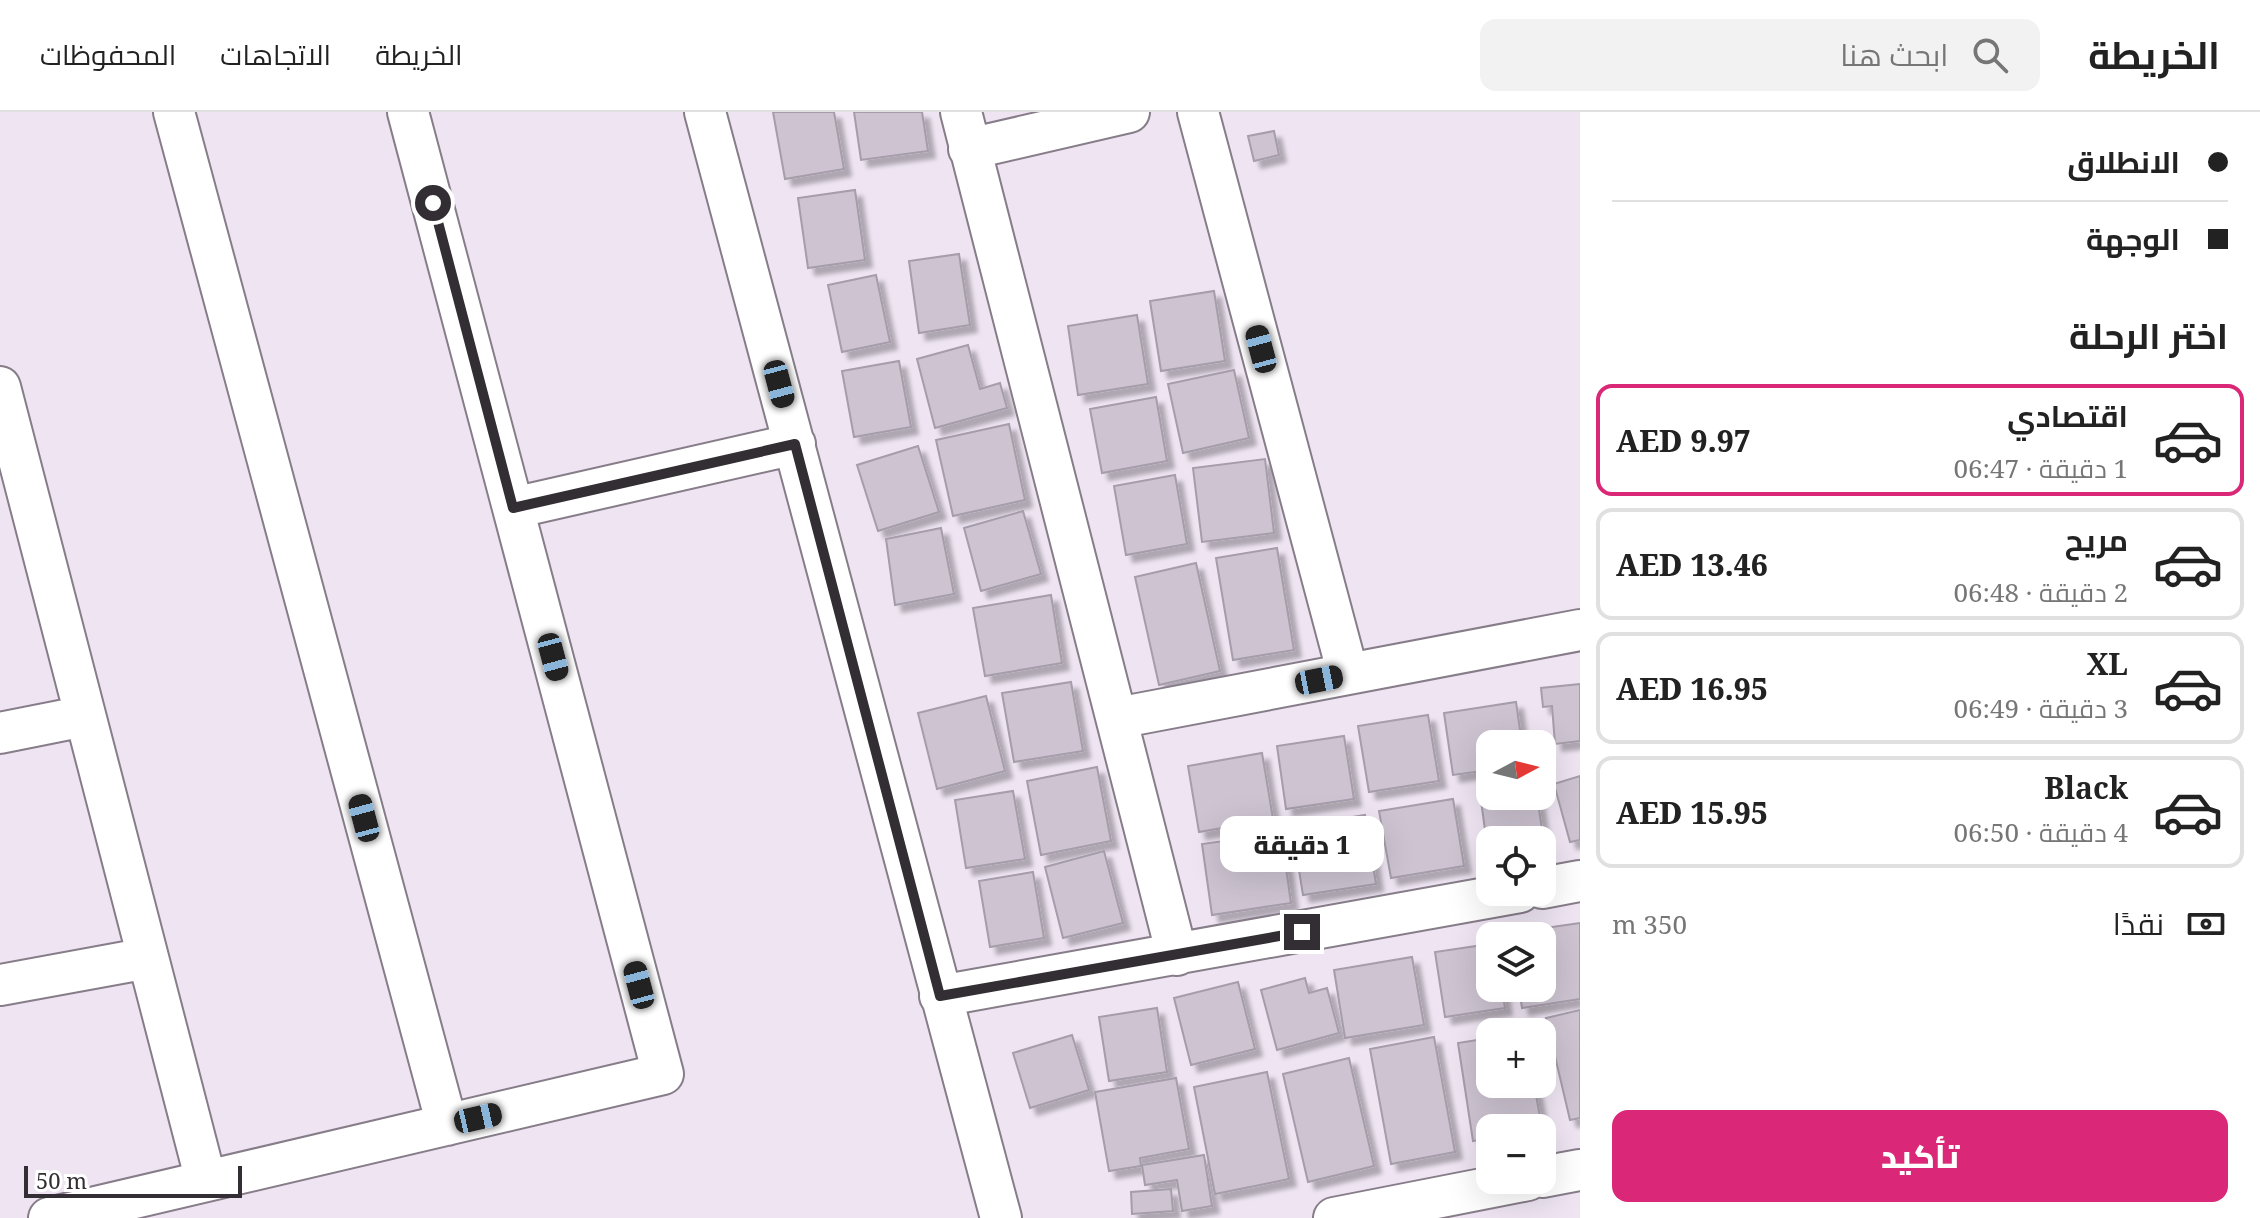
<!DOCTYPE html>
<html lang="ar">
<meta charset="utf-8">
<style>
:root{--surface:#fff;--page:#f2f2f2;--text:#222;--muted:#767676;--line:#e0e0e0;--accent:#db2777}
body{margin:0;font-family:"Noto Serif",Cairo,serif;background:var(--page);color:var(--text);direction:rtl;height:100vh;display:flex;flex-direction:column;font-size:30px;white-space:nowrap}
*{box-sizing:border-box;margin:0}
p{font-size:26px;color:var(--muted)}
.icon{flex:none;width:44px;height:44px;fill:none;stroke:currentColor;stroke-width:2;stroke-linecap:round;stroke-linejoin:round}
.map{position:relative;flex:1;overflow:hidden;direction:ltr}
.details{display:flex;flex-direction:column;background:var(--surface);width:680px}
.details>*{flex:none}
.top-card{display:grid;align-content:center;height:176px;padding:0 32px;background:var(--surface)}
.needle{width:52px;rotate:83deg}
.tools{position:absolute;left:1476px;top:618px;display:grid;gap:16px}
.tools a{display:grid;place-items:center;width:80px;height:80px;border-radius:16px;background:var(--surface);box-shadow:0 8px 32px #0002;font-size:40px}
.scale{position:absolute;left:24px;bottom:20px;width:218px;box-sizing:border-box;padding-left:8px;border:4px solid #322e33;border-top:0;font-size:22px;line-height:28px;white-space:nowrap;color:#322e33;-webkit-text-stroke:6px #fff;paint-order:stroke}
.end{position:absolute;width:36px;height:36px;margin:-18px;border:10px solid #322e33;background:#fff;box-shadow:0 0 0 4px #fff}
.from{border-radius:50%}
.bubble{position:absolute;height:56px;border-radius:16px;background:var(--surface);box-shadow:0 8px 32px #0002;font-size:26px;font-weight:800;line-height:56px;text-align:center;direction:rtl}
.car{position:absolute;width:24px;height:48px;margin:-24px -12px;border-radius:10px;box-shadow:0 0 6px 2px #0007;background:linear-gradient(#222 24%,#8ab4d8 0 40%,#222 0 76%,#8ab4d8 0 86%,#222 0)}
.top-card b{display:flex;align-items:center;gap:28px;height:76px;font-size:30px}
.top-card b+b{border-top:2px solid var(--line)}
.top-card i{width:20px;height:20px;background:var(--text)}
ul{padding:0;list-style:none}
li{display:flex;align-items:center;gap:24px;height:112px;margin:0 16px 12px;padding:0 16px;border:4px solid var(--line);border-radius:16px}
li div{flex:1}
li b{display:block;font-size:30px}
li em{font-style:normal;font-weight:800}
li.current{border-color:var(--accent)}
li>.icon{width:72px;height:72px;stroke-width:1.5}
h2{padding:0 32px;font-size:36px;line-height:96px}
.pay{display:flex;align-items:center;gap:20px;height:88px;padding:0 32px;font-size:30px}
.pay p{margin-inline-start:auto}
.cta{display:flex;gap:16px;margin-top:auto;padding:16px 32px}
.cta a{flex:1;height:92px;border-radius:16px;background:var(--accent);color:#fff;font-size:32px;font-weight:800;line-height:92px;text-align:center}
header{display:flex;align-items:center;gap:48px;box-sizing:border-box;height:112px;padding:0 40px;background:var(--surface);border-bottom:2px solid var(--line)}
header strong{font-size:38px}
nav{display:flex;gap:44px;margin-inline-start:auto;font-size:28px}
.search{width:560px;height:72px;background:var(--page);display:flex;align-items:center;gap:20px;box-sizing:border-box;padding:0 28px;border-radius:16px;color:var(--muted);font-size:30px}
main{display:flex;flex:1;min-height:0}
.map>svg:first-child{display:block}
</style>
<header>
<strong>الخريطة</strong>
<div class="search"><svg class="icon" aria-label="search" viewBox="0 0 24 24"><circle cx="10" cy="10" r="6"/><path d="M15 15l6 6"/></svg>ابحث هنا</div>
<nav><a>الخريطة</a><a>الاتجاهات</a><a>المحفوظات</a></nav>
</header>
<main>
<section class="details">
<div class="top-card">
<b><i class="from"></i>الانطلاق</b>
<b><i></i>الوجهة</b>
</div>
<h2>اختر الرحلة</h2>
<ul>
<li class="current"><svg class="icon" aria-label="car" viewBox="0 0 24 24"><path d="M5 17H2v-5l4-1 3-4h7l3 4 3 1v5h-3M9 17h6M6 11h13"/><circle cx="7" cy="17" r="2"/><circle cx="17" cy="17" r="2"/></svg><div><b>اقتصادي</b><p>1 دقيقة · 06:47</p></div><em>AED 9.97</em></li>
<li><svg class="icon" aria-label="car" viewBox="0 0 24 24"><path d="M5 17H2v-5l4-1 3-4h7l3 4 3 1v5h-3M9 17h6M6 11h13"/><circle cx="7" cy="17" r="2"/><circle cx="17" cy="17" r="2"/></svg><div><b>مريح</b><p>2 دقيقة · 06:48</p></div><em>AED 13.46</em></li>
<li><svg class="icon" aria-label="car" viewBox="0 0 24 24"><path d="M5 17H2v-5l4-1 3-4h7l3 4 3 1v5h-3M9 17h6M6 11h13"/><circle cx="7" cy="17" r="2"/><circle cx="17" cy="17" r="2"/></svg><div><b>XL</b><p>3 دقيقة · 06:49</p></div><em>AED 16.95</em></li>
<li><svg class="icon" aria-label="car" viewBox="0 0 24 24"><path d="M5 17H2v-5l4-1 3-4h7l3 4 3 1v5h-3M9 17h6M6 11h13"/><circle cx="7" cy="17" r="2"/><circle cx="17" cy="17" r="2"/></svg><div><b>Black</b><p>4 دقيقة · 06:50</p></div><em>AED 15.95</em></li>
</ul>
<div class="pay"><svg class="icon" aria-label="cash" viewBox="0 0 24 24"><path d="M3 7h18v10H3z"/><circle cx="12" cy="12" r="2"/></svg>نقدًا<p>350 m</p></div>
<div class="cta"><a>تأكيد</a></div>
</section>
<div class="map">
<svg width="1580" height="1106" viewBox="0 0 1580 1106">
<defs>
<filter id="shadow"><feDropShadow dx="7" dy="7" stdDeviation="2" flood-color="#0004"/></filter>
</defs>
<rect width="100%" height="100%" fill="#eee4f2"/>
<path fill="#cdc3d1" stroke="#a69daa" stroke-width="2" filter="url(#shadow)" d="M 773,0 L 834,0 L 844,57 L 785,67 Z
M 854,0 L 922,0 L 928,39 L 861,48 Z
M 1274,19 L 1279,43 L 1254,49 L 1248,24 Z
M 855,78 L 865,148 L 808,156 L 798,86 Z
M 959,142 L 970,213 L 919,221 L 909,149 Z
M 876,163 L 890,230 L 842,240 L 828,173 Z
M 1214,179 L 1225,249 L 1161,259 L 1150,189 Z
M 1137,203 L 1148,272 L 1078,283 L 1068,214 Z
M 968,233 L 980,277 L 1000,271 L 1007,296 L 935,316 L 917,247 Z
M 899,249 L 911,315 L 854,325 L 842,259 Z
M 1234,258 L 1249,326 L 1183,341 L 1168,272 Z
M 1156,285 L 1167,349 L 1102,361 L 1090,297 Z
M 1009,312 L 1025,388 L 953,404 L 936,328 Z
M 918,334 L 939,400 L 878,419 L 857,353 Z
M 1265,347 L 1274,421 L 1202,430 L 1193,356 Z
M 1175,363 L 1187,432 L 1126,443 L 1114,374 Z
M 1023,399 L 1041,462 L 981,479 L 964,416 Z
M 941,416 L 954,482 L 895,493 L 886,427 Z
M 1277,436 L 1294,538 L 1233,548 L 1216,446 Z
M 1196,451 L 1220,559 L 1159,573 L 1135,465 Z
M 1051,483 L 1062,551 L 985,564 L 973,496 Z
M 1071,570 L 1083,639 L 1014,650 L 1002,581 Z
M 1580,572 L 1580,629 L 1555,632 L 1552,594 L 1543,595 L 1541,576 Z
M 986,584 L 1005,659 L 937,677 L 918,601 Z
M 1516,590 L 1522,632 L 1490,632 L 1490,658 L 1453,663 L 1444,601 Z
M 1428,603 L 1439,669 L 1369,680 L 1358,614 Z
M 1344,624 L 1354,687 L 1286,697 L 1277,634 Z
M 1262,641 L 1273,707 L 1199,720 L 1188,654 Z
M 1097,655 L 1111,729 L 1041,743 L 1027,669 Z
M 1580,664 L 1580,728 L 1570,730 L 1554,672 Z
M 1490,673 L 1490,684 L 1537,684 L 1544,731 L 1542,728 L 1490,728 L 1488,740 L 1479,674 Z
M 1013,679 L 1025,747 L 966,756 L 955,688 Z
M 1453,687 L 1464,754 L 1391,766 L 1379,699 Z
M 1365,703 L 1376,772 L 1303,783 L 1292,715 Z
M 1281,721 L 1291,791 L 1212,803 L 1202,732 Z
M 1104,739 L 1123,811 L 1063,826 L 1045,755 Z
M 1033,760 L 1044,826 L 990,835 L 979,769 Z
M 1580,811 L 1580,887 L 1522,896 L 1519,876 L 1542,876 L 1542,824 L 1510,821 Z
M 1490,832 L 1490,876 L 1502,876 L 1505,896 L 1445,905 L 1435,840 Z
M 1412,845 L 1424,913 L 1345,926 L 1334,858 Z
M 1305,866 L 1309,881 L 1327,876 L 1339,921 L 1277,938 L 1261,878 Z
M 1238,870 L 1255,937 L 1191,953 L 1174,886 Z
M 1157,896 L 1167,960 L 1109,969 L 1099,905 Z
M 1580,898 L 1580,1006 L 1570,1008 L 1546,906 Z
M 1072,923 L 1089,978 L 1030,996 L 1013,941 Z
M 1434,925 L 1455,1040 L 1391,1052 L 1370,937 Z
M 1490,926 L 1490,972 L 1534,972 L 1542,1016 L 1490,1016 L 1490,1026 L 1473,1029 L 1458,931 Z
M 1349,946 L 1374,1054 L 1308,1070 L 1283,962 Z
M 1267,960 L 1289,1067 L 1215,1082 L 1194,975 Z
M 1176,966 L 1189,1037 L 1140,1046 L 1141,1054 L 1109,1059 L 1095,980 Z
M 1204,1043 L 1212,1094 L 1182,1099 L 1177,1068 L 1145,1073 L 1142,1053 Z
M 1171,1077 L 1173,1099 L 1132,1102 L 1131,1080 Z"/>
<g fill="none" stroke-linecap="round" stroke-linejoin="round">
<g stroke="#867d89" stroke-width="44">
<path id="minor" d="M 174,0 L 447,1013
M 705,0 L 1001,1106
M 961,0 L 1177,843
M 1198,0 L 1348,562
M 969,37 L 1129,0
M 0,275 L 206,1069
M 513,396 L 795,332
M 1117,606 L 1580,518
M 0,621 L 85,604
M 1542,776 L 1580,769
M 0,873 L 148,846
M 940,884 L 1520,780
M 1542,1065 L 1580,1058
M 49,1106 L 663,962 L 408,0
M 1334,1106 L 1528,1068"/>
</g>
<use href="#minor" stroke="#fff" stroke-width="40"/>
</g>
<g fill="none" stroke-linecap="round" stroke-linejoin="round">
<path stroke="#322e33" stroke-width="10" d="M 433,91 L 513,396 L 795,332 L 940,884 L 1302,820"/>
</g>
</svg>
<div class="tools">
<a><svg class="needle" viewBox="-14 -14 28 28"><path d="M0-13l5 13h-10z" fill="#e53935"/><path d="M0 13l5-13h-10z" fill="#767676"/></svg></a>
<a><svg class="icon" aria-label="locate" viewBox="0 0 24 24"><circle cx="12" cy="12" r="6"/><path d="M12 2v4M12 18v4M2 12h4M18 12h4"/></svg></a>
<a><svg class="icon" aria-label="layers" viewBox="0 0 24 24"><path d="M12 4l9 5-9 5-9-5zM3 14l9 5 9-5"/></svg></a>
<a>+</a>
<a>−</a>
</div>
<div class="scale">50 m</div>
<i class="end from" style="left:433px;top:91px"></i>
<i class="end" style="left:1302px;top:820px"></i>
<div class="bubble" style="left:1220px;top:704px;width:164px">1 دقيقة</div>
<i class="car" style="left:1261px;top:237px;rotate:345deg"></i>
<i class="car" style="left:779px;top:272px;rotate:165deg"></i>
<i class="car" style="left:553px;top:545px;rotate:165deg"></i>
<i class="car" style="left:1319px;top:568px;rotate:79deg"></i>
<i class="car" style="left:364px;top:706px;rotate:345deg"></i>
<i class="car" style="left:639px;top:873px;rotate:345deg"></i>
<i class="car" style="left:478px;top:1006px;rotate:77deg"></i>
</div>
</main>
